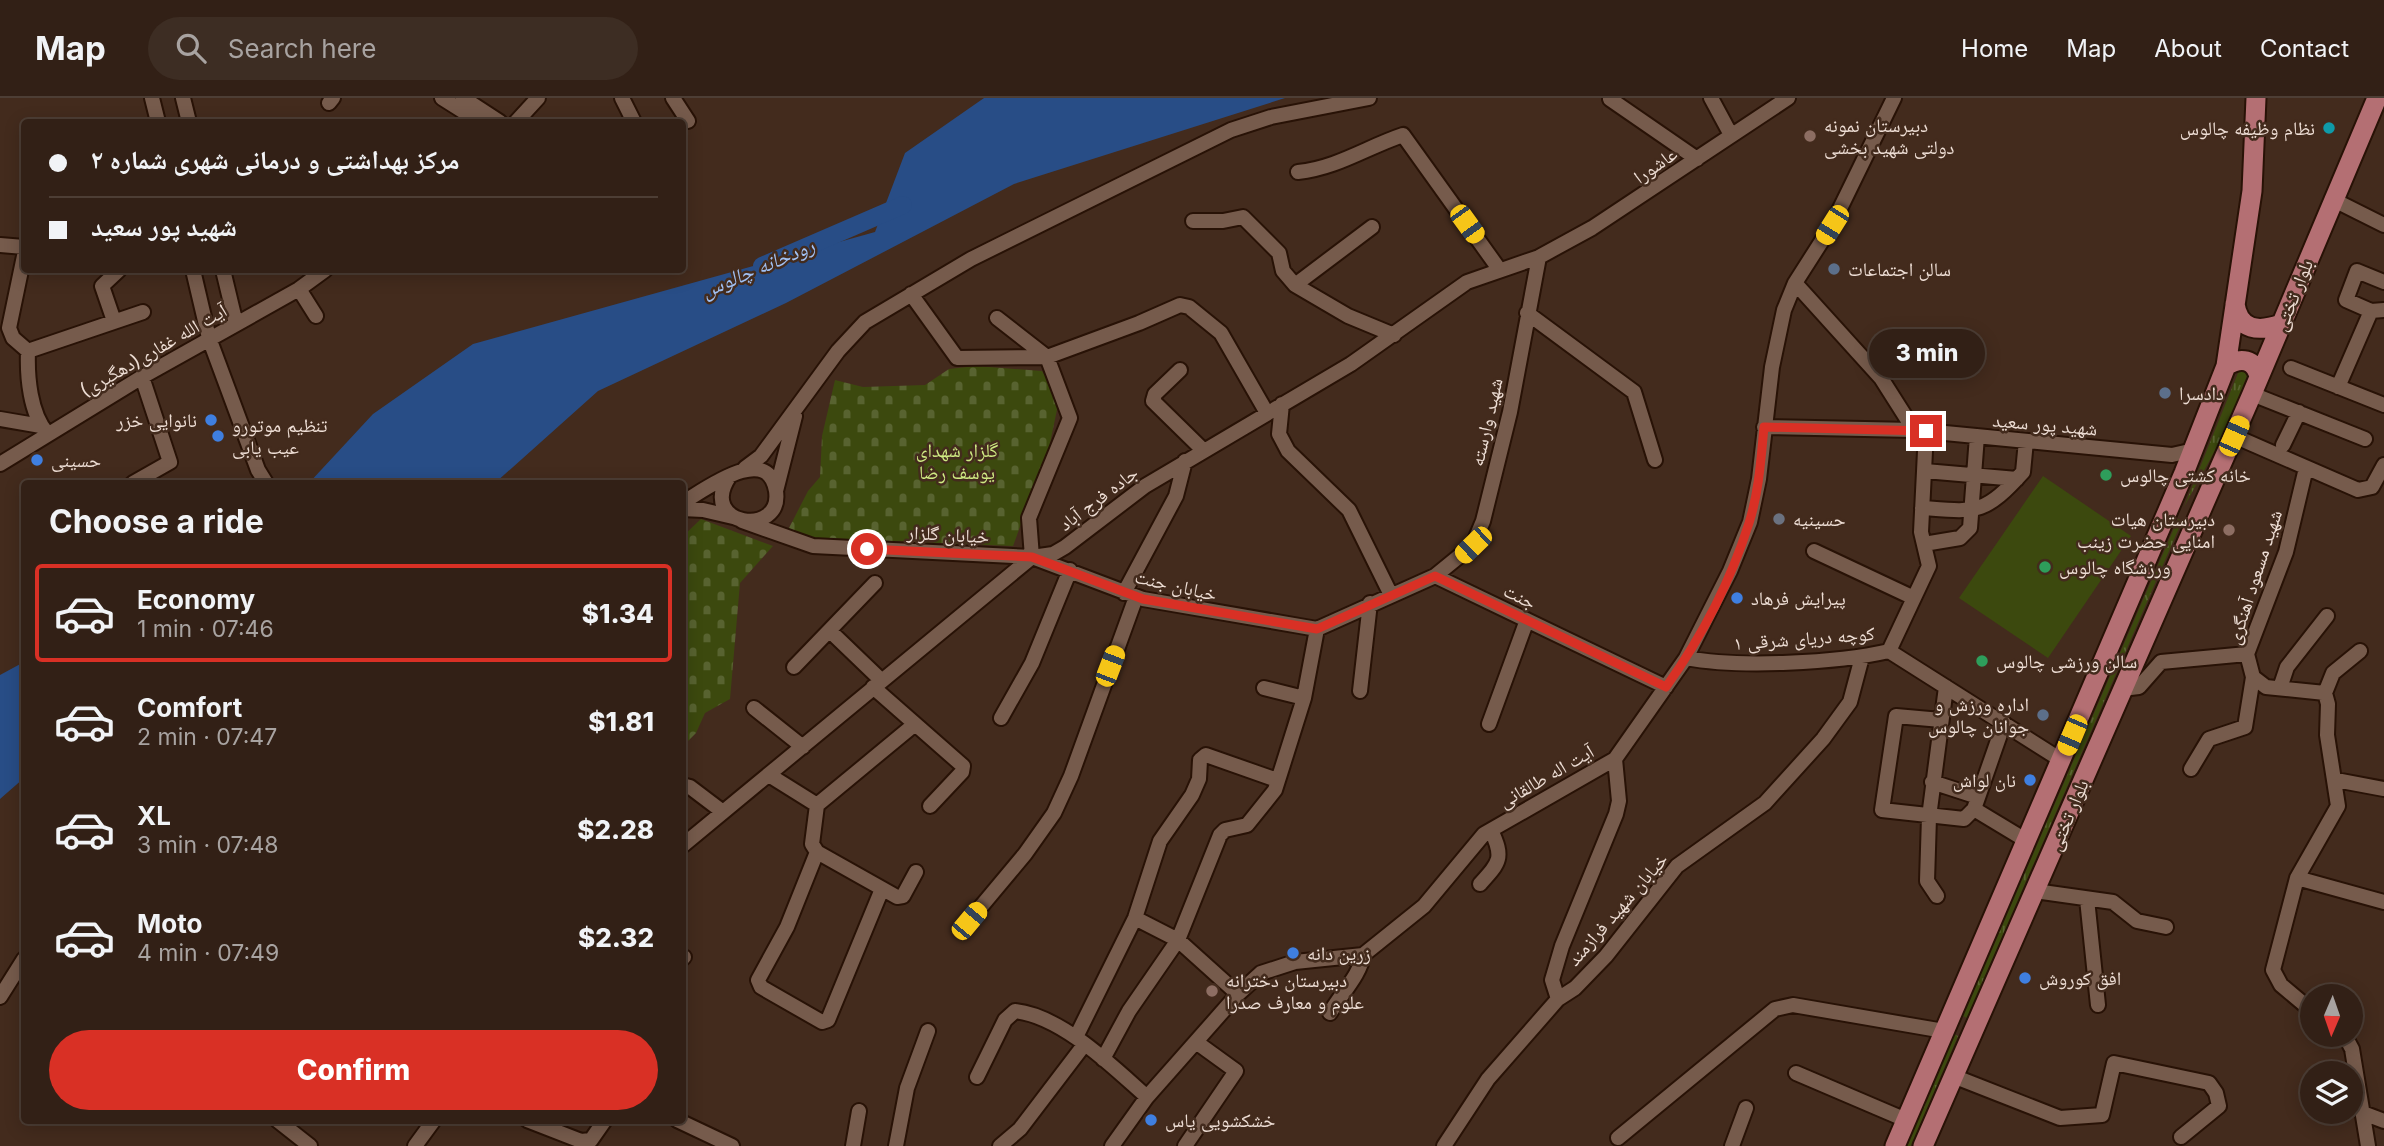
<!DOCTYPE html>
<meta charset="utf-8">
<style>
:root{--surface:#322016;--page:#3d2d23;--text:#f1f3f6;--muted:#a8a3a1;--line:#4d3e35;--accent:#d93025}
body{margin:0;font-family:Inter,"Noto Naskh Arabic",sans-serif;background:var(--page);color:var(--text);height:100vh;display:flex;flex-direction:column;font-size:26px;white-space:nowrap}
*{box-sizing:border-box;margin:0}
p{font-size:23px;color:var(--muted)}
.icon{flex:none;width:38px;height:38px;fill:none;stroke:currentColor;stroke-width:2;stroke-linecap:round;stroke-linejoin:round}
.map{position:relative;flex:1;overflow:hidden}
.drawer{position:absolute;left:21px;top:382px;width:665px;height:644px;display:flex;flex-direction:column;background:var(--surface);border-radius:7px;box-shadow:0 4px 18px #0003,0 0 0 2px var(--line)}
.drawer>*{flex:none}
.hud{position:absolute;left:21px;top:21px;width:665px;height:154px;border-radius:7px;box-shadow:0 4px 18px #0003,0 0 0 2px var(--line);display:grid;align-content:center;height:154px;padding:0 28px;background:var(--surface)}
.needle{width:46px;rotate:182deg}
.buttons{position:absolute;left:2300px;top:886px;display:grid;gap:14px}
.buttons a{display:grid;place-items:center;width:63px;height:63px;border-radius:50%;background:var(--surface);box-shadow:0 4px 18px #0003,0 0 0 2px var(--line);font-size:35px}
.end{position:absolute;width:32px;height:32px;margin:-16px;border:9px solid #d93025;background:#fff;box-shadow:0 0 0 4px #fff}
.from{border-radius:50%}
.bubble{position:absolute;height:49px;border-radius:24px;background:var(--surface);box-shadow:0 4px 18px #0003,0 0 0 2px var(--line);font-size:23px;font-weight:800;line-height:49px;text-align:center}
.car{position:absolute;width:21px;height:42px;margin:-21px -10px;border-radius:9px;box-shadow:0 0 5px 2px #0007;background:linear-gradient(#f5c518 24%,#345 0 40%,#f5c518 0 76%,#345 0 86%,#f5c518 0)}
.hud b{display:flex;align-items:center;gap:24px;height:66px;font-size:26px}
.hud b+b{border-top:2px solid var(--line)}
.hud i{width:18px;height:18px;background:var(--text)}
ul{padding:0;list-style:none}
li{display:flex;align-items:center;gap:21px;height:98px;margin:0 14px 10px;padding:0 14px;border:4px solid transparent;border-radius:7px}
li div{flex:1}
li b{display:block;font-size:26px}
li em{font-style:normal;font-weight:800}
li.current{border-color:var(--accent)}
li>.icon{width:63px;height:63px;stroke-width:1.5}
h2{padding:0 28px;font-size:32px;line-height:84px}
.button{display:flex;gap:14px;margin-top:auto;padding:14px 28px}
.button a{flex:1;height:80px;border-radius:42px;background:var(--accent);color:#fff;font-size:28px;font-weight:800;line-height:80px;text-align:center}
header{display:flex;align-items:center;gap:42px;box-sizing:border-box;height:98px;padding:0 35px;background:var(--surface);border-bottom:2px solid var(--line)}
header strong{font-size:33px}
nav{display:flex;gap:38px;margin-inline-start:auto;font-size:24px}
.search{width:490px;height:63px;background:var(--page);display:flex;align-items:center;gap:18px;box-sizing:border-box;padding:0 24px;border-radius:38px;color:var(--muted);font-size:26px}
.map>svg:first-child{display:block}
</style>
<header>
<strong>Map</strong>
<div class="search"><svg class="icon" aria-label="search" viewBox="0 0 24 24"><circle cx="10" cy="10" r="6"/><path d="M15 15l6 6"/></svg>Search here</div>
<nav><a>Home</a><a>Map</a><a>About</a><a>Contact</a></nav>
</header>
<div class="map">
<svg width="2384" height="1048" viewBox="0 0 2384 1048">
<defs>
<pattern id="grass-tufts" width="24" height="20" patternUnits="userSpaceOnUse" patternTransform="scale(1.75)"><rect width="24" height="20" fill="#3c490e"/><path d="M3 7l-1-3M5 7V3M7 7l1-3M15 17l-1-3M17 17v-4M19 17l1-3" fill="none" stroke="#586330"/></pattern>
<pattern id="cemetery-stones" width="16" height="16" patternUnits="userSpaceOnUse" patternTransform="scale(1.75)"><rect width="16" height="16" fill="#3c490e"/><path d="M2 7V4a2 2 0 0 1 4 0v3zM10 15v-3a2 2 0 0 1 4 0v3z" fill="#586330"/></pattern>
</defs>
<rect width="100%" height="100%" fill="#432b1d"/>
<path fill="url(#grass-tufts)" d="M 2240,270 L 2247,273 L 2247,278 L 2224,336 L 2184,409 Z
M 2178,421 L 2182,423 L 1967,920 L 1963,918 Z
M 1954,936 L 1958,938 L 1911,1048 L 1906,1048 Z"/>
<path fill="url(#cemetery-stones)" d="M 976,268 L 1042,273 L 1059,302 L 1049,350 L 1013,448 L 795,439 L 789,430 L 808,393 L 820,379 L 822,338 L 835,282 L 863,289 L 925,287 L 949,271 Z
M 701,421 L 773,448 L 740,485 L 730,601 L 705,615 L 696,635 L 687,644 L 682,640 L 683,438 Z"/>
<path fill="#3c490e" d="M 2043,378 L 2131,438 L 2048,560 L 1959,500 Z"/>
<path fill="#284d86" d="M 984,0 L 1285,0 L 1014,86 L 786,205 L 598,293 L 495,385 L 309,385 L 373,316 L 473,246 L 875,134 L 905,55 Z
M 24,564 L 24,680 L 0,701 L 0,577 Z"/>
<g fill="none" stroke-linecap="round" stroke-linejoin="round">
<path stroke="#284d86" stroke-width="18" d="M 762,168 L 903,107"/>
<g stroke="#281206" stroke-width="18">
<path id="minor" d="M 152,0 L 158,24
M 183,0 L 189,24
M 442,0 L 480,24
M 463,0 L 500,24
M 622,0 L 634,24
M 673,0 L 688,23
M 1711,0 L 1731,37
M 1610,1 L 1697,61
M 329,5 L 333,0
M 516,24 L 538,0
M 1298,74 C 1337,70 1367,49 1403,37 L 1499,171
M 2332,101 L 2384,127
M 1193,123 L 1223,123 L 1243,119 L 1279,155 L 1283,173 L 1295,187 L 1348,218 L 1394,237
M 0,147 L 24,149
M 24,158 L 9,230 L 13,240 L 28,253
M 193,172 L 209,240 L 258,372 L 266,385
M 223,172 L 236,226
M 1795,185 L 1881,280 L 1914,332
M 1295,187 L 1372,129
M 299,191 L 316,218
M 911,196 L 957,260 L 1047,259 L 1139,225 L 1180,207 L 1189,209 L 1221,235 L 1267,315
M 2371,213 L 2346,202 L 2357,173 L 2384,184
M 1527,215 L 1634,294 L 1655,362
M 997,220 L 1047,259 L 1070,320 L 1029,420 L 1032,459
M 114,223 L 102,188 L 119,172
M 2291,270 L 2384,307
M 1180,272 L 1155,296 L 1153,303 L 1203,352
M 2338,289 L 2371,213 L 2384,212
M 2252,296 L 2365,341
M 1282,306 L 1279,336 L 1288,353 L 1349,412 L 1391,497
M 0,321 L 41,328
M 1764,329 L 1914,332 L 2172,357 L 2194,352
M 47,335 C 30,315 27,279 28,253 L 143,214
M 2234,338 L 2358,392 L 2372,389 L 2384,367
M 2283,347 L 2299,314
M 0,366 L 142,279 L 299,191 L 325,172
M 745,370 L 761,358 L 838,253 L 865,224 L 971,161 L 1231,32 L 1271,19 L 1369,0
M 2306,370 L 2286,454 L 2247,556 L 2253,579 L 2266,589 L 2325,595 L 2328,606 L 2327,637 L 2338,708 L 2297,780 L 2273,872 L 2281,887 L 2312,913
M 1925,373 L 2017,381
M 133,385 L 170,364 L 142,279
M 776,393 L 795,318
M 682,405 C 703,393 768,343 776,393 C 783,440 697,428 729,379
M 1922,410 C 1977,414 1984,417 2023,374 L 2026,343
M 682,411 L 703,412 L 733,419
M 742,423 L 813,448 L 1032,459 L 1143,501 L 1317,531
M 1924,446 L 1960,440 L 1970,430 L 1977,338
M 1814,453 L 1914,500
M 1435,478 L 1473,447 L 1483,423 L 1510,314 L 1539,159
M 1124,495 L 1176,398 L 1185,363
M 1317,531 L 1435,478 L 1666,589
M 830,533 L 881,582
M 1889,553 L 1929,468 L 1921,434 L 1926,333
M 1686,560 C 1739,570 1837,565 1889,553 L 2061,662
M 794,569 L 875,485
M 873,589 L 963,668 L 962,674 L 930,708
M 1264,590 L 1304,600
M 2280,590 L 2287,569 L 2327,518
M 2122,591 L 2139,589 L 2161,564 L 2247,556
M 1360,593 L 1370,505
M 2325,595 L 2333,575 L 2360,553
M 754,610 L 803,649
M 1001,620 L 1032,565 L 1070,472
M 1941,622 L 1896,618 L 1882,712 L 1964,721 L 1974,711 L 2004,625
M 1489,626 L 1527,522
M 2191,671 L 2209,641 L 2245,629 L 2253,579
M 769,677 L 817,707 L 812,746 L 817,754 L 897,799 L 903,798 L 916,774
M 2336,682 L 2384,691
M 1932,684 L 1978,699
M 682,687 L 690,689 L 723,714
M 817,707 L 915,626
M 1974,711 L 2027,743
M 682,748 L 1032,459 L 1053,456 L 1065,449 L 1145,388 L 1351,266 L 1467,184 L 1539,159 L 1592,130 L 1788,0
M 817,754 L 787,829 L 758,882 L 761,889 L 822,924 L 828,922 L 882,791
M 2297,780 L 2384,804
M 1480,786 C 1500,764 1504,760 1491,732
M 2035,793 L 2113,804 L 2137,823 L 2166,829
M 1937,798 L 1927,783 L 1929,719 L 1946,589
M 2087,801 L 2098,907
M 1135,820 L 1178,842 L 1238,896
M 969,823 L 1025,756 L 1054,715 L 1071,678 L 1136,499
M 682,861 L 684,859
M 0,899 L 24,861
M 1558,901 L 1575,890 L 1606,858 L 1677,768 L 1765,705 L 1823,641 L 1850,604 L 1862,559
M 1330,915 C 1340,897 1361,876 1363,857
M 2344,936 L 2352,951 L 2368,1048
M 1076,939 L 1135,820 L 1160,743 L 1192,697 L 1199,681 L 1200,662 L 1206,657 L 1277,682
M 1103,961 L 1129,913 L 1178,842 L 1220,737 L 1225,732 L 1247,727 L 1275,692 L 1304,600 L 1317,531
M 1796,975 L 1906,1022
M 1953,978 L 2060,1020 L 2102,1017 L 2114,965 L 2209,985 L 2216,995 L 2219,1008 L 2181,1039
M 977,979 L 1005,922 L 1015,913 C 1062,918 1113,969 1147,999
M 2363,1015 L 2384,1023
M 277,1022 L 310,1048
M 527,1022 L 581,1043 L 591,1042 L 605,1022
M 677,1022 L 732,1048
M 1618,1040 L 1775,911 L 1793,907 L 1944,933
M 415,1048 L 434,1022
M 853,1048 L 859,1013
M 896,1048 L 907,990 L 928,933
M 1000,1048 L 1020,1031 L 1084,947
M 1112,1048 L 1147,999 L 1238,896 L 1261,875 L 1295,864 L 1363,857 L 1424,808 L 1484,736 L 1615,661 L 1686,560 L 1730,473 L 1750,424 L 1759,381 L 1772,269 L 1784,212 L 1795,185 L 1832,127 L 1894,0
M 1185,1048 L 1236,973 L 1196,944
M 1444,1048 L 1488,981 L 1558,901 L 1552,882 L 1562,848 L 1616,716 L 1619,703 L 1615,661
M 1732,1048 L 1746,1010"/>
</g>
<g stroke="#281206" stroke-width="23">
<path id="major" d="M 2235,206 C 2239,233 2259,234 2281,226
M 2226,268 C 2240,259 2255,260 2259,279
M 1895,1048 L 2184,375 L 2226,268 L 2252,93 L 2256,0
M 1923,1048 L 2252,296 L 2377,0"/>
</g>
<use href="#minor" stroke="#765b4c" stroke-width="14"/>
<use href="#major" stroke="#b46f73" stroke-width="19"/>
</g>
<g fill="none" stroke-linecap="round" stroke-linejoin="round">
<path stroke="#d93025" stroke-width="9" d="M 867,451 L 1032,459 L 1143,501 L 1317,531 L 1435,478 L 1666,589 C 1701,540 1731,482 1749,425 C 1759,394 1761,360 1764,329 L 1926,333"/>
</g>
<circle fill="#0f9aa8" stroke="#432b1d" stroke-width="2.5" cx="2329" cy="30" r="7"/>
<g fill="#8d6e63" stroke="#432b1d" stroke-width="2.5">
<circle cx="1810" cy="38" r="7"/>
<circle cx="2229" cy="432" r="7"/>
<circle cx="1212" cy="893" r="7"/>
</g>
<g fill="#5c6f8a" stroke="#432b1d" stroke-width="2.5">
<circle cx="1834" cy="171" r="7"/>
<circle cx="2165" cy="295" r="7"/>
<circle cx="2043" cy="617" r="7"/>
</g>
<g fill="#3f7fe0" stroke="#432b1d" stroke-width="2.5">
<circle cx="211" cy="322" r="7"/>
<circle cx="218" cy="338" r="7"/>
<circle cx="37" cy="362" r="7"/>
<circle cx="1737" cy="500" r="7"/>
<circle cx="2030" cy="682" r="7"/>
<circle cx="1293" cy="855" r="7"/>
<circle cx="2025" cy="880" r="7"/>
<circle cx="1151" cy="1022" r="7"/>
</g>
<g fill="#2e9e5b" stroke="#432b1d" stroke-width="2.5">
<circle cx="2106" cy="377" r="7"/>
<circle cx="2045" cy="469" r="7"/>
<circle cx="1982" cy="563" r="7"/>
</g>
<circle fill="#6b7280" stroke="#432b1d" stroke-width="2.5" cx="1779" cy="421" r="7"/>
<g text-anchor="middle" stroke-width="5" stroke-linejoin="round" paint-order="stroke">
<g font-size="19" fill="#eeded5" stroke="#432b1d" text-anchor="start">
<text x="1824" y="34">دبیرستان نمونه<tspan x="1824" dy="22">دولتی شهید بخشی</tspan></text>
<text x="2315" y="37" text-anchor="end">نظام وظیفه چالوس</text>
<text x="1848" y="178">سالن اجتماعات</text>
<text x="2179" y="302">دادسرا</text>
<text x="197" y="329" text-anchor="end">نانوایی خزر</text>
<text x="232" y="334">تنظیم موتورو<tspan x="232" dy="22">عیب یابی</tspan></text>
<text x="51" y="369">حسینی</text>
<text x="2120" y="384">خانه کشتی چالوس</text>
<text x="1793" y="428">حسینیه</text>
<text x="2215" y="428" text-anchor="end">دبیرستان هیات<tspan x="2215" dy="22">امنایی حضرت زینب</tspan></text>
<text x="2059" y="476">ورزشگاه چالوس</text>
<text x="1751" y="507">پیرایش فرهاد</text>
<text x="1996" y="570">سالن ورزشی چالوس</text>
<text x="2029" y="613" text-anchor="end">اداره ورزش و<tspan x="2029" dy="22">جوانان چالوس</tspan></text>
<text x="2016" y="689" text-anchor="end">نان لواش</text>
<text x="1307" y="862">زرین دانه</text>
<text x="2039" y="887">افق کوروش</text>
<text x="1226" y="889">دبیرستان دخترانه<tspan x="1226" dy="22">علوم و معارف صدرا</tspan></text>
<text x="1165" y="1029">خشکشویی یاس</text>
</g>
<g font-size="19" fill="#eeded5" stroke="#432b1d">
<text transform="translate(1655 67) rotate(-35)" y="7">عاشورا</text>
<text transform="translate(2293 197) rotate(-68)" y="7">بلوار تختی</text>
<text transform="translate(153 252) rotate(-30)" y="7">آیت الله غفاری(دهگیری)</text>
<text transform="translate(1486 324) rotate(-77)" y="7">شهید وارسته</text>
<text transform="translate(2045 326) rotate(5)" y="7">شهید پور سعید</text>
<text transform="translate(1098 400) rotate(-37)" y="7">جاده فرج آباد</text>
<text transform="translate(948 436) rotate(3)" y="7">خیابان گلزار</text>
<text transform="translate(2254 479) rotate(-72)" y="7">شهید مسعود آهنگری</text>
<text transform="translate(1176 487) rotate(13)" y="7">خیابان جنت</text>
<text transform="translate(1520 498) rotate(26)" y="7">جنت</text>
<text transform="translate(1804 540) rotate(-4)" y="7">کوچه دریای شرقی ۱</text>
<text transform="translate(1546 678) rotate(-30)" y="7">آیت اله طالقانی</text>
<text transform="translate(2068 717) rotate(-67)" y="7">بلوار تختی</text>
<text transform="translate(1617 811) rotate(-49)" y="7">خیابان شهید فرازمند</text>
</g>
<g font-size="19" fill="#cfeb83" stroke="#432b1d">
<text x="957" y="359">گلزار شهدای<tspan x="957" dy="22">یوسف رضا</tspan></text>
</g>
<g font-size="21" font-style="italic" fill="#a0c0f3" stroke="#432b1d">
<text transform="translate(758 170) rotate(-23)" y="7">رودخانه چالوس</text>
</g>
</g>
</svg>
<div class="buttons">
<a><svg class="needle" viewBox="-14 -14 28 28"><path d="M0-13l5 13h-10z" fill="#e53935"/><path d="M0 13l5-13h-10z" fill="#a8a3a1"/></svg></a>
<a><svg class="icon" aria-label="layers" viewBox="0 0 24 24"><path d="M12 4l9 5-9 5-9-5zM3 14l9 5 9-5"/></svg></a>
</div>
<i class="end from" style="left:867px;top:451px"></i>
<i class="end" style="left:1926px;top:333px"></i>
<div class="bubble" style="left:1869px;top:231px;width:116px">3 min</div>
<i class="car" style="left:1467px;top:126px;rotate:144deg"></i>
<i class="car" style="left:1832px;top:127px;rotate:212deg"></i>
<i class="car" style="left:2234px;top:338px;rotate:24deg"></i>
<i class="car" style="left:1473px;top:447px;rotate:226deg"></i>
<i class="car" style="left:1110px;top:568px;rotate:21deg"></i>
<i class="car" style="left:2072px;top:637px;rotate:203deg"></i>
<i class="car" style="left:969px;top:823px;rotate:40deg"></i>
<div class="hud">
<b><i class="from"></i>مرکز بهداشتی و درمانی شهری شماره ۲</b>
<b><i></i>شهید پور سعید</b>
</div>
<section class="drawer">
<h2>Choose a ride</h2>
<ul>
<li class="current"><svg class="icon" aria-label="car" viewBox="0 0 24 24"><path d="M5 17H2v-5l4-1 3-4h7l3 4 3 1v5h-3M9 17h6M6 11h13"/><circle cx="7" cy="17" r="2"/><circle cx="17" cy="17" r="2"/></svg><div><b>Economy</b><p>1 min · 07:46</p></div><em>$1.34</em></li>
<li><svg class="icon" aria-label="car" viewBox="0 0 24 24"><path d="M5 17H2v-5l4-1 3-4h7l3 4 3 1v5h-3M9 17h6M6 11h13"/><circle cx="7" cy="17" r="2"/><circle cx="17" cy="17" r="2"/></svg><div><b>Comfort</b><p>2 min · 07:47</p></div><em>$1.81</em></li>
<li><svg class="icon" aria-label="car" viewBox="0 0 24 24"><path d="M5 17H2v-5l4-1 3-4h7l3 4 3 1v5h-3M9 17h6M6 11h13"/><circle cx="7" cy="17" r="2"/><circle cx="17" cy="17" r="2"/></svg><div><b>XL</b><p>3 min · 07:48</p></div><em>$2.28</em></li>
<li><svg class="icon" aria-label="car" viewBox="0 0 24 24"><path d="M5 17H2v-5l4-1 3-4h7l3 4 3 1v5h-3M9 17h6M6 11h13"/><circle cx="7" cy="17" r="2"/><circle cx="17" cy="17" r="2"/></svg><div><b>Moto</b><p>4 min · 07:49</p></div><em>$2.32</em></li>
</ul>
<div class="button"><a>Confirm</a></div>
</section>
</div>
